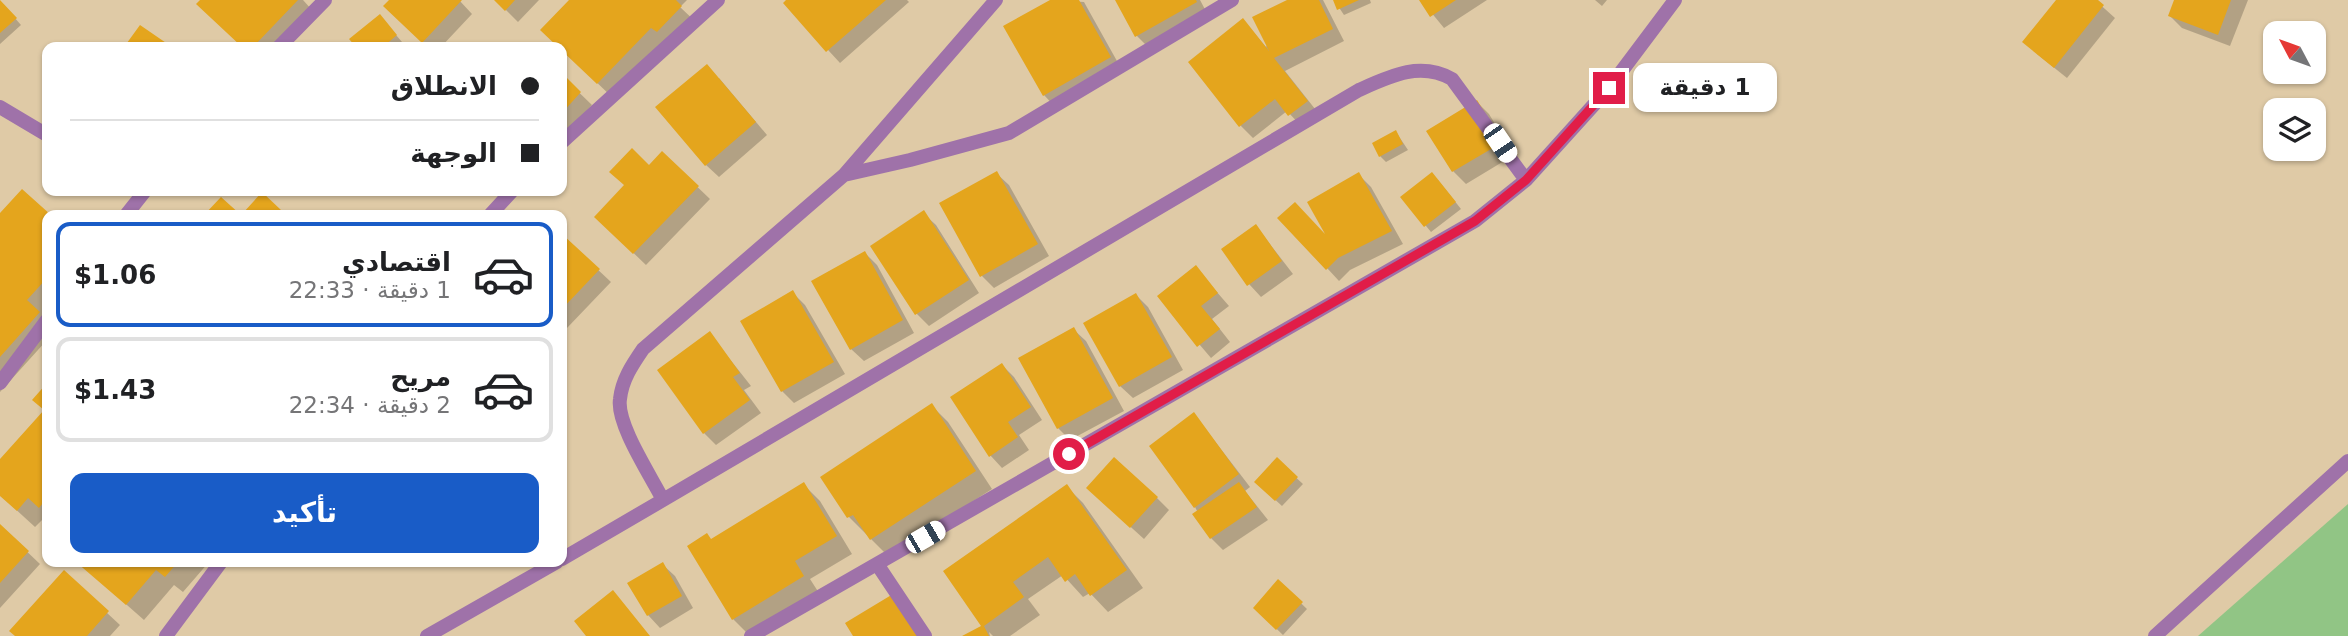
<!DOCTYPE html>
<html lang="ar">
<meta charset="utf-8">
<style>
:root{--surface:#fff;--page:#f6f6f6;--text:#202124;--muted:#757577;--line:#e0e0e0;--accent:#195cc7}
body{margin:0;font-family:"DejaVu Sans",Cairo,sans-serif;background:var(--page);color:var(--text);direction:rtl;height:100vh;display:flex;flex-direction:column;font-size:26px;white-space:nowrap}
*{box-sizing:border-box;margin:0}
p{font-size:23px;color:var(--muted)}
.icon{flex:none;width:38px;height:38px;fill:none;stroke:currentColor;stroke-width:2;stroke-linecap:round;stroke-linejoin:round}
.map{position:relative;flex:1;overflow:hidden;direction:ltr}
.drawer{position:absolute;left:42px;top:210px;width:525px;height:357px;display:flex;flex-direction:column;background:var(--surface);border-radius:14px;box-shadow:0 2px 5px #0004;direction:rtl}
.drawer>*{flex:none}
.top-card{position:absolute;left:42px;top:42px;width:525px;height:154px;border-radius:14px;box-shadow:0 2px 5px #0004;direction:rtl;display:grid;align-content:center;height:154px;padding:0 28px;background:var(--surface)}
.needle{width:46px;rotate:311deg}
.buttons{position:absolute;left:2263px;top:21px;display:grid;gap:14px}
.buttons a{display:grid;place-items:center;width:63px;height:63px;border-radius:14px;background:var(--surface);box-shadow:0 2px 5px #0004;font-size:35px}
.end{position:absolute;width:32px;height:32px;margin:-16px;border:9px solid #e11d48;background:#fff;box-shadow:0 0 0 4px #fff}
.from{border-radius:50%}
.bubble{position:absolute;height:49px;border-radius:14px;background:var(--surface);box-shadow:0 2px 5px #0004;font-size:23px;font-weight:700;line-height:49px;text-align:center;direction:rtl}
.car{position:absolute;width:21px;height:42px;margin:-21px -10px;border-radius:9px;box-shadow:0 0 5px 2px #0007;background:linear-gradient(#fff 24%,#345 0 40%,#fff 0 76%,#345 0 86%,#fff 0)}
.top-card b{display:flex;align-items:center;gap:24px;height:66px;font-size:26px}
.top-card b+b{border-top:2px solid var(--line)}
.top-card i{width:18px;height:18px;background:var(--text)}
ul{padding:12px 0 0;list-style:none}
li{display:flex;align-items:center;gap:21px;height:105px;margin:0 14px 10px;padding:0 14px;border:4px solid var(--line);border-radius:14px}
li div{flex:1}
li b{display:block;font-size:26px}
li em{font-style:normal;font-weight:700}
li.active{border-color:var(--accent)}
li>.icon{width:63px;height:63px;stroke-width:1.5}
.cta{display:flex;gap:14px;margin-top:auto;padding:14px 28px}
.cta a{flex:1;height:80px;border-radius:14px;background:var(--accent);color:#fff;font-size:28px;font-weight:700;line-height:80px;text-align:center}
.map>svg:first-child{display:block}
</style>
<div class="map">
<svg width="2348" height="636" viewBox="0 0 2348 636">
<rect width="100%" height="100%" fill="#dfcaa6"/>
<path fill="#91c585" d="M 2348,504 L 2348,636 L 2198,636 Z"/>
<path fill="#0003" d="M 202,0 L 303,0 L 312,10 L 277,47 L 244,47 L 211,16 Z
M 392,0 L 459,0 L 472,14 L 441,47 L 429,47 L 398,19 Z
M 496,0 L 539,0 L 518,22 Z
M 571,0 L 687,0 L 680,7 L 698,24 L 615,100 L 562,49 Z
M 788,0 L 907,0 L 909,2 L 840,63 L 785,3 Z
M 1054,0 L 1084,2 L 1122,70 L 1056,108 L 1044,95 Z
M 1117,0 L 1200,0 L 1208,15 L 1149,48 L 1137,36 Z
M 1291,0 L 1323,0 L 1344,41 L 1285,71 L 1319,114 L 1302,127 L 1287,111 L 1253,138 L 1241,126 L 1243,20 L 1266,47 Z
M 1334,0 L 1370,0 L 1371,3 L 1344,15 Z
M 1421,0 L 1487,0 L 1444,28 Z
M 1595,0 L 1607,0 L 1602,6 Z
M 2058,0 L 2095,0 L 2115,18 L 2067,78 L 2037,54 Z
M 2176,0 L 2248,0 L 2230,46 L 2182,28 L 2170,16 Z
M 0,1 L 21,25 L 0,44 Z
M 385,22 L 402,42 L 396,47 L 358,47 L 352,39 Z
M 562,76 L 592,105 L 562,138 Z
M 719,78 L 767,135 L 719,177 L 706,165 Z
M 1477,102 L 1489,114 L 1514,155 L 1466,184 L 1453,171 L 1429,131 Z
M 1396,132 L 1408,150 L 1386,162 L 1380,156 Z
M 662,153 L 710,199 L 646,265 L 596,217 Z
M 996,173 L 1009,185 L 1049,256 L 994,288 L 982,276 Z
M 1359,175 L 1371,187 L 1403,244 L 1350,270 L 1339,281 L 1327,268 L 1327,238 Z
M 1438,180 L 1461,209 L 1431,232 L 1403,198 Z
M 22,192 L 48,215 L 47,313 L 43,317 L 47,321 L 47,340 L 0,392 L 0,216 Z
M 923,213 L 936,225 L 979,293 L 929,326 L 916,313 Z
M 1256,226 L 1293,274 L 1261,297 L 1249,284 Z
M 562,236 L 611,282 L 567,328 L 562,323 Z
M 865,253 L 877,265 L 914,333 L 864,361 L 851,349 Z
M 1196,268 L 1229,306 L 1212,319 L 1230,342 L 1211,358 L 1159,297 Z
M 793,293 L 805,305 L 845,374 L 794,403 L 782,391 Z
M 1136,295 L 1148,307 L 1183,370 L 1133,398 L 1120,386 Z
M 1073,329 L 1086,341 L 1124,411 L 1070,440 L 1058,428 Z
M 710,334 L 751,386 L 744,390 L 761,413 L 716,445 L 704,433 Z
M 1002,365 L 1014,377 L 1042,420 L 1019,435 L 1029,450 L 1002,468 L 990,455 Z
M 47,386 L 47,515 L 35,527 L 0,495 L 0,461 L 46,410 L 35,400 Z
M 931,405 L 948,422 L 992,489 L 888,556 L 849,517 L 822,477 Z
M 1194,414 L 1250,487 L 1245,491 L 1268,520 L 1223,550 L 1211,538 L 1195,507 Z
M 1277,460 L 1303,484 L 1282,506 L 1256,482 Z
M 803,484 L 820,501 L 852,554 L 810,579 L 819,593 L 750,636 L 733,619 L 712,540 Z
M 1066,486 L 1083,503 L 1143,588 L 1108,612 L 1090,593 L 1083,597 L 1063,575 L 1028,599 L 1040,615 L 1010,636 L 993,636 L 989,632 L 990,636 L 967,636 L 984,628 L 945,571 Z
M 1157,498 L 1169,510 L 1144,539 L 1101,500 Z
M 0,526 L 40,564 L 0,608 Z
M 78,562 L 209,562 L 183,592 L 174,585 L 144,620 Z
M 662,564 L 675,576 L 693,608 L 660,628 L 648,615 Z
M 64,573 L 120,625 L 110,636 L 17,636 Z
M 1279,582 L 1307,609 L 1283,635 L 1255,608 Z"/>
<path fill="#e4a51d" d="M 0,0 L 17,18 L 0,33 Z
M 200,0 L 298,0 L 253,47 L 242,47 L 196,4 Z
M 389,0 L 462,0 L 422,43 L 383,6 Z
M 494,0 L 515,0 L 505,11 Z
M 569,0 L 676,0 L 682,6 L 657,32 L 651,28 L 597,84 L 540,30 Z
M 786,0 L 886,0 L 826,52 L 783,3 Z
M 1050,0 L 1079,0 L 1111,57 L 1043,96 L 1003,26 Z
M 1115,0 L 1196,0 L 1197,2 L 1135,37 Z
M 1287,0 L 1319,0 L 1333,29 L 1274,58 L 1308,101 L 1288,116 L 1275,99 L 1239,127 L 1188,62 L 1243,18 L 1269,51 L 1252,17 Z
M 1333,0 L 1359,0 L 1337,10 Z
M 1419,0 L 1456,0 L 1430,17 Z
M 2056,0 L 2098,0 L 2104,5 L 2054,68 L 2022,42 Z
M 2174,0 L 2231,0 L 2218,35 L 2168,16 Z
M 380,14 L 397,35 L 383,47 L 356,47 L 349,39 Z
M 140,25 L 172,47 L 124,47 Z
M 707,64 L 756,122 L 705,166 L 655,107 Z
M 562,73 L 581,92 L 562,113 Z
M 1477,100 L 1503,142 L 1452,172 L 1426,131 Z
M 1396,130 L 1403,144 L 1379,157 L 1372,143 Z
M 632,148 L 649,165 L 662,151 L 699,186 L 633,254 L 594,217 L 624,185 L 609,172 Z
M 997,171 L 1038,244 L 980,277 L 939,203 Z
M 1359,172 L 1392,231 L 1338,258 L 1326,270 L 1277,218 L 1295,202 L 1325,234 L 1307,202 Z
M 1432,172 L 1456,202 L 1424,227 L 1400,197 Z
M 22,189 L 51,215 L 47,215 L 47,278 L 27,300 L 40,312 L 0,357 L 0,213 Z
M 262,192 L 281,210 L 276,215 L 245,215 L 243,213 Z
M 221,197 L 241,215 L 204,215 Z
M 924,210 L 969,280 L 915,315 L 870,246 Z
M 1256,224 L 1282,261 L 1247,286 L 1221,249 Z
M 562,234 L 600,269 L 562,309 Z
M 865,251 L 903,320 L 850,350 L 811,281 Z
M 1196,265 L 1218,293 L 1201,306 L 1220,329 L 1197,347 L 1157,296 Z
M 793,290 L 834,362 L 781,392 L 740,321 Z
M 1136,293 L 1172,357 L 1119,387 L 1083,323 Z
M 1074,327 L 1113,398 L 1057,429 L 1018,358 Z
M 710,331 L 740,373 L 733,377 L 750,400 L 703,434 L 657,370 Z
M 1002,363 L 1031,407 L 1008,422 L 1018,437 L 989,457 L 950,397 Z
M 47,383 L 47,498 L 39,508 L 28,498 L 17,511 L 0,496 L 0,459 L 44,410 L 32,400 Z
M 932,403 L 976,471 L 870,540 L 853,515 L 847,518 L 820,477 Z
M 1194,412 L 1239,474 L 1194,508 L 1149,446 Z
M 1114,457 L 1158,497 L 1130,528 L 1086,488 Z
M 1277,457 L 1298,477 L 1275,501 L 1254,482 Z
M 804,482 L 837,536 L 795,561 L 804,576 L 732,620 L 687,546 L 707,533 L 711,539 Z
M 1239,482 L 1257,507 L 1210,539 L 1192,514 Z
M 1067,484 L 1127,570 L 1090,596 L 1075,574 L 1065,582 L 1048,557 L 1013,582 L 1024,597 L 984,626 L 989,636 L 962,636 L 981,626 L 943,571 Z
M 0,524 L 29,551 L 0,583 Z
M 76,562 L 178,562 L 165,577 L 156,570 L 126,605 Z
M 663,562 L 682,596 L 647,616 L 627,583 Z
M 64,570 L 109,611 L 87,636 L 15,636 L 9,631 Z
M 1278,579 L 1303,602 L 1276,630 L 1253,608 Z
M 613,590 L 650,636 L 586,636 L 574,621 Z
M 893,594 L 919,636 L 853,636 L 845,623 Z"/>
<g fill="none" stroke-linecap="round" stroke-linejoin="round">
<path stroke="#9f72a9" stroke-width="14" d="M 279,47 L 325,0
M 0,107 L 47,135
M 562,142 L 718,0
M 844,175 L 910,160 L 1009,133 L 1232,0
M 1526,180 L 1609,88 L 1675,0
M 126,215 L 145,191
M 490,215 L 512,191
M 0,383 L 47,320
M 562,559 L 663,500
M 877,564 L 925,636
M 166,636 L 221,562
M 427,636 L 557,562
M 751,636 L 1475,221 L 1526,180 L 1452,79 C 1420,61 1390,76 1359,90 L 663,500 C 651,476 616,424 620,399 C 622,380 632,365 643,349 L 844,175 L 996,0
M 2155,636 L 2348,461"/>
</g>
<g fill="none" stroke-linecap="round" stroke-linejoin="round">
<path stroke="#e11d48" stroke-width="9" d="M 1069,454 L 1475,221 L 1526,180 L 1609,88"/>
</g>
</svg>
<div class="buttons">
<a><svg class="needle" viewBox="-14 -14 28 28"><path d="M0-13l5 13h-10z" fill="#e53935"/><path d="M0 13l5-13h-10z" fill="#757577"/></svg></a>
<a><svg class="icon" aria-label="layers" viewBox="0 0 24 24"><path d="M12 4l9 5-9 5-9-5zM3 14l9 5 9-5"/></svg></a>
</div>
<i class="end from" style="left:1069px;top:454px"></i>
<i class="end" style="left:1609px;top:88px"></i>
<div class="bubble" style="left:1633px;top:63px;width:144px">1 دقيقة</div>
<i class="car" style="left:1500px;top:143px;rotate:146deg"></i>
<i class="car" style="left:925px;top:537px;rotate:60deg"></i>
<div class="top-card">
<b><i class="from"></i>الانطلاق</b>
<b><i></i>الوجهة</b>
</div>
<section class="drawer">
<ul>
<li class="active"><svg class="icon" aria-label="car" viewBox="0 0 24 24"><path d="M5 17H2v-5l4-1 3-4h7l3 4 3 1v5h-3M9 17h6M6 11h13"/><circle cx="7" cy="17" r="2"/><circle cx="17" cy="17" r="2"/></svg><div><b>اقتصادي</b><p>1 دقيقة · 22:33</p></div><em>$1.06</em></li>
<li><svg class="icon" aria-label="car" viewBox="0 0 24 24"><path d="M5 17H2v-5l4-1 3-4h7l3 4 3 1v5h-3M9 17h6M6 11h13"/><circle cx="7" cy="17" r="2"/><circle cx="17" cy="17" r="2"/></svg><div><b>مريح</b><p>2 دقيقة · 22:34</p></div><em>$1.43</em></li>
</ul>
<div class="cta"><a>تأكيد</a></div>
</section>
</div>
